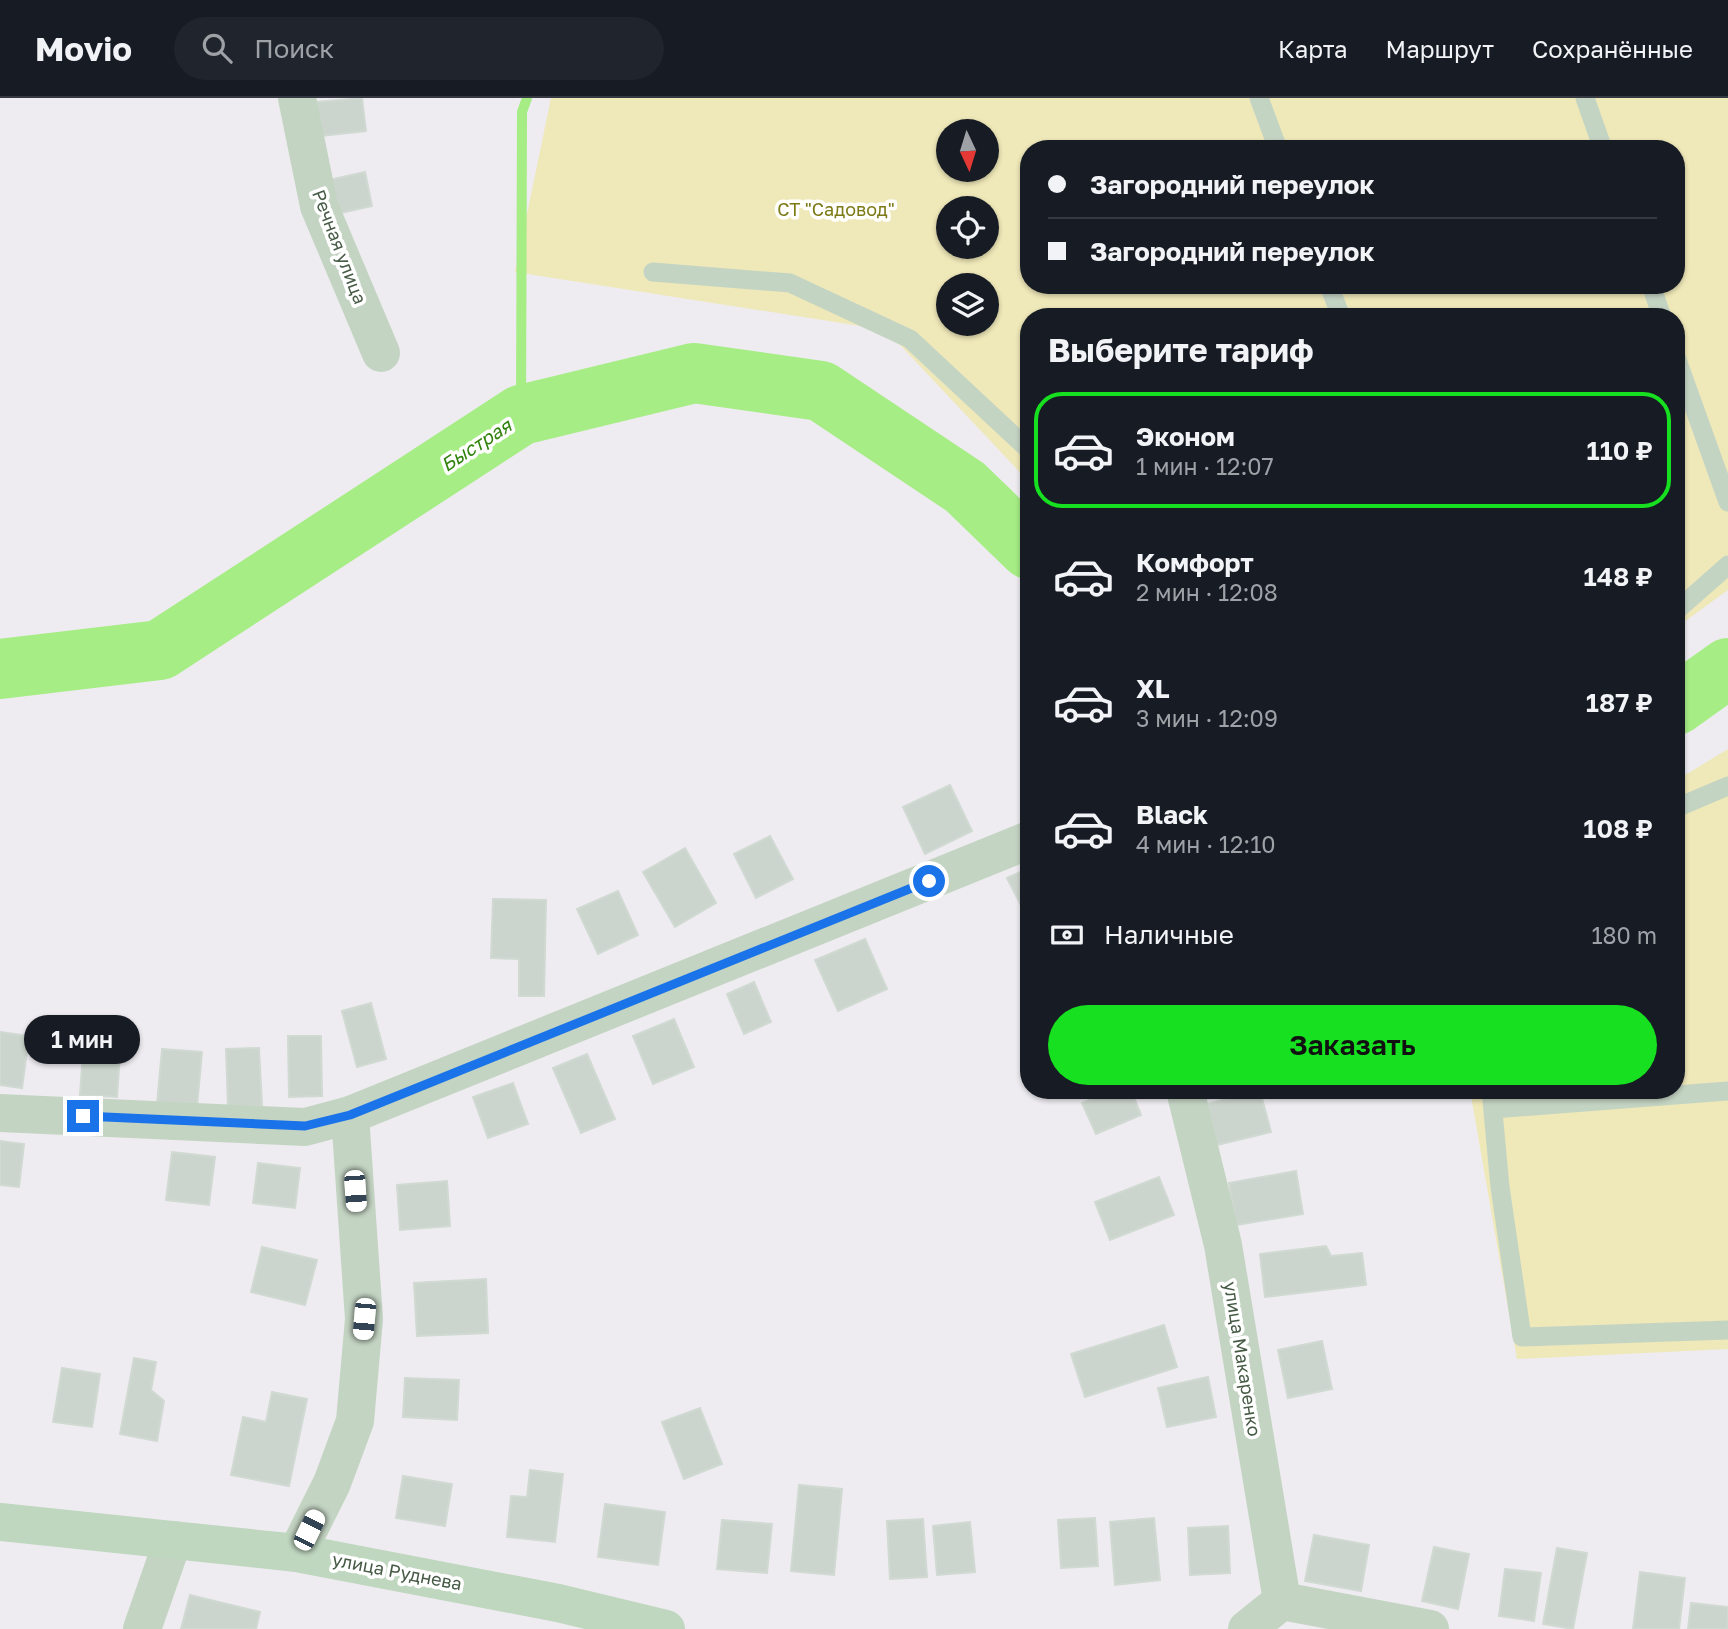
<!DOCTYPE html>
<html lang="ru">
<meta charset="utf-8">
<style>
:root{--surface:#171b24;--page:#20242c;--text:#f1f3f6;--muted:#9ea1a6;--line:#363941;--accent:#16e01f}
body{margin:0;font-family:"Golos Text",sans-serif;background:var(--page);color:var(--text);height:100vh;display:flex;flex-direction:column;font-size:26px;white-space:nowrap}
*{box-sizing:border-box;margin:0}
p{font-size:23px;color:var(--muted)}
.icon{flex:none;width:38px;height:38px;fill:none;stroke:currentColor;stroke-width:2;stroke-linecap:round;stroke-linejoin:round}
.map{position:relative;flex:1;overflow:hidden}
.side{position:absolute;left:1020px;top:210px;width:665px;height:791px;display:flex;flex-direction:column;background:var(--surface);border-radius:28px;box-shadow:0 2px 5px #0004}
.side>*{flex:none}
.top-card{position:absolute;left:1020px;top:42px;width:665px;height:154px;border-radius:28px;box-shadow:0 2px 5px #0004;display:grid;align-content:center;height:154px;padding:0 28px;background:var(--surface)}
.needle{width:46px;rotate:176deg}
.fabs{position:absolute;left:936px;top:21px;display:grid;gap:14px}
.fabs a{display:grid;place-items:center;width:63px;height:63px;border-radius:50%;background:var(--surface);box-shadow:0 2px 5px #0004;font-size:35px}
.end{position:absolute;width:32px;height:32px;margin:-16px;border:9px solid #1a73e8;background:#fff;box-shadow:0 0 0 4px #fff}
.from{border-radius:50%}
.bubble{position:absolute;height:49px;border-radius:24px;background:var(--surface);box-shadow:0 2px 5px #0004;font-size:23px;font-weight:600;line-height:49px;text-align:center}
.car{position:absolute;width:21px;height:42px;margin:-21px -10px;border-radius:9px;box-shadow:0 0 5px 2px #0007;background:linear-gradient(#fff 24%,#345 0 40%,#fff 0 76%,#345 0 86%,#fff 0)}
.top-card b{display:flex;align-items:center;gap:24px;height:66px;font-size:26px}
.top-card b+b{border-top:2px solid var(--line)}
.top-card i{width:18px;height:18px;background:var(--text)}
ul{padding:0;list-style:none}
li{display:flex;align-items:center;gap:21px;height:116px;margin:0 14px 10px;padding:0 14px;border:4px solid transparent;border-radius:28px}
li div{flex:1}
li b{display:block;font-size:26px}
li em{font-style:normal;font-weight:600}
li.current{border-color:var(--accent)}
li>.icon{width:63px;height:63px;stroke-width:1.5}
h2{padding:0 28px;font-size:32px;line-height:84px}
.pay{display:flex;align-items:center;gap:18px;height:77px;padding:0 28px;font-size:26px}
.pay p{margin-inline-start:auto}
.cta{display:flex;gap:14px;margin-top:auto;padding:14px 28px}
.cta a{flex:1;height:80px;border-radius:42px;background:var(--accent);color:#111;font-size:28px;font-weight:600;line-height:80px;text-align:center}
header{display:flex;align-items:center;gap:42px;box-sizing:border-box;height:98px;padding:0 35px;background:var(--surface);border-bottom:2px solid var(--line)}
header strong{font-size:33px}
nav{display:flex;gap:38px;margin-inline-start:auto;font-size:24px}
.search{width:490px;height:63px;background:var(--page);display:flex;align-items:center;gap:18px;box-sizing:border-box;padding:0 24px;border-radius:38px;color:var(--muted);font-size:26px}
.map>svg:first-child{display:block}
</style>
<header>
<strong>Movio</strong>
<div class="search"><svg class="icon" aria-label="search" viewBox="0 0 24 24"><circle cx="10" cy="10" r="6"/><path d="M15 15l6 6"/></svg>Поиск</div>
<nav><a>Карта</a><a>Маршрут</a><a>Сохранённые</a></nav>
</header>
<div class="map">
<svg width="1728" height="1531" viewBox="0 0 1728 1531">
<rect width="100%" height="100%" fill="#eeecf0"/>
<path fill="#efe8b9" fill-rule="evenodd" d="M 551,0 L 1728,0 L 1728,492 L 1677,529 L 1676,219 L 1029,219 L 1029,384 L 886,232 L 515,174 ZM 948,33 L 987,33 L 987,72 L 948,72 ZM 1029,51 L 1676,51 L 1676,187 L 1029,187 ZM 948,110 L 987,110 L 987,149 L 948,149 ZM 948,187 L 987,187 L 987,226 L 948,226 Z
M 1728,651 L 1728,1251 L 1517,1261 L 1470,992 L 1676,992 L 1677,682 Z"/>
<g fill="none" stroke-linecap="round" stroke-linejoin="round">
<path stroke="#a6ed85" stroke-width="10" d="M 521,317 L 522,14 L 527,0"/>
<path stroke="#a6ed85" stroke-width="60" d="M 0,571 L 160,552 L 521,317 L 694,275 L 821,293 L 965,389 L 1029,451
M 1676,607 L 1728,570"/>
</g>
<path fill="#ccd5cd" stroke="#d0d9d2" stroke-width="2" d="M 362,0 L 366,33 L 321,38 L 317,4 Z
M 365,74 L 372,108 L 336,116 L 329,82 Z
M 950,687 L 972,733 L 925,756 L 903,709 Z
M 770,738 L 793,781 L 756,800 L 734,756 Z
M 685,750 L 716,805 L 675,829 L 643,774 Z
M 1029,770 L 1029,823 L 1007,780 Z
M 618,793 L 638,837 L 598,856 L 577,811 Z
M 493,801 L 546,802 L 544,898 L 519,898 L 519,861 L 491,860 Z
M 865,841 L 887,891 L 838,913 L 815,862 Z
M 754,884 L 771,924 L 744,936 L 727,896 Z
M 371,905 L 386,961 L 357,969 L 342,913 Z
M 674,921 L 694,969 L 653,986 L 633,938 Z
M 0,934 L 29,938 L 22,990 L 0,987 Z
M 288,938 L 321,938 L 322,998 L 289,999 Z
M 259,950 L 262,1008 L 228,1009 L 226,951 Z
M 162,951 L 202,954 L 197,1009 L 157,1006 Z
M 83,953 L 120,955 L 117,999 L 80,997 Z
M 587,956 L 615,1021 L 581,1035 L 553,970 Z
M 513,985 L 528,1026 L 488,1040 L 473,999 Z
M 1113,992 L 1131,992 L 1141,1017 L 1096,1036 L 1082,1005 Z
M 1260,993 L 1271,1034 L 1217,1047 L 1207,1006 Z
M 0,1043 L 24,1046 L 19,1089 L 0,1087 Z
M 172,1054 L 215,1059 L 209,1107 L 166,1102 Z
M 258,1065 L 300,1070 L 295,1110 L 253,1105 Z
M 1296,1073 L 1303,1116 L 1236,1127 L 1229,1085 Z
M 1159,1079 L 1174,1117 L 1110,1142 L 1095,1104 Z
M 447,1083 L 450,1128 L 400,1132 L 397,1087 Z
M 1326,1148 L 1331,1158 L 1362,1155 L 1366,1187 L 1265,1199 L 1260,1156 Z
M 262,1149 L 317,1162 L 305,1207 L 251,1194 Z
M 486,1181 L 488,1235 L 417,1238 L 414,1185 Z
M 1164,1227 L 1177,1269 L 1085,1299 L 1071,1256 Z
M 1322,1243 L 1332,1291 L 1288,1300 L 1278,1252 Z
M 134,1260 L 156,1264 L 151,1292 L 164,1303 L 157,1343 L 120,1336 Z
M 62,1270 L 100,1276 L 92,1329 L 53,1324 Z
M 1208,1279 L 1216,1319 L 1167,1329 L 1158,1290 Z
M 405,1280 L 459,1282 L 457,1322 L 403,1319 Z
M 272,1294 L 307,1301 L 289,1388 L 231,1377 L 243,1319 L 266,1324 Z
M 700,1310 L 722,1366 L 684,1381 L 662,1324 Z
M 530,1372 L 563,1376 L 555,1444 L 507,1439 L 511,1398 L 527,1399 Z
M 403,1378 L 452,1386 L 445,1428 L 396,1420 Z
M 799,1387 L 842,1391 L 834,1477 L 791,1473 Z
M 605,1406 L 665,1414 L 658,1467 L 598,1459 Z
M 1095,1420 L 1098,1468 L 1061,1470 L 1058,1422 Z
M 1154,1420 L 1160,1482 L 1115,1487 L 1110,1424 Z
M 923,1421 L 927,1479 L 890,1481 L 887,1423 Z
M 722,1422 L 772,1426 L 767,1475 L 717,1471 Z
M 970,1424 L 975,1474 L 937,1477 L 933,1428 Z
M 1228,1428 L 1230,1475 L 1190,1477 L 1188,1430 Z
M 1314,1437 L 1369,1447 L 1361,1493 L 1305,1483 Z
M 1434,1449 L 1469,1456 L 1458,1511 L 1422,1503 Z
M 1557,1450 L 1587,1455 L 1573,1531 L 1543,1526 Z
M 1505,1471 L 1541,1475 L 1534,1523 L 1499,1518 Z
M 1640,1474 L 1685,1480 L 1679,1531 L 1633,1531 Z
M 190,1497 L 260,1514 L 256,1531 L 181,1531 Z
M 1691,1505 L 1728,1509 L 1727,1531 L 1688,1531 Z"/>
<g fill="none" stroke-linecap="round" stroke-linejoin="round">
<path stroke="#c4d4c3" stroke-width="19" d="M 1259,0 L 1278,51
M 1585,0 L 1603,51
M 653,174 L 790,185 L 910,241 L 1029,352
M 1329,187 L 1341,219
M 1651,187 L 1662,219
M 1676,259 L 1728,404
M 1676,513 L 1728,467
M 1676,710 L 1728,688
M 1491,992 L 1500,1089 L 1522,1239 L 1728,1232
M 1493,1011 L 1728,993"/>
<path stroke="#c4d4c3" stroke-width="38" d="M 297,0 L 319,108 L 381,255
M 1185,992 L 1223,1147 L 1282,1503
M 0,1015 L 305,1029 L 350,1017 L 1029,742
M 297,1455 L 332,1385 L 355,1323 L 364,1221 L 350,1017
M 1282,1503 L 1430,1531
M 142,1531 L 173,1442
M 1247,1531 L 1282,1503"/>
<path stroke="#bfd6bf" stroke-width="38" d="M 0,1424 L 297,1455 L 558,1505 L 666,1531"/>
</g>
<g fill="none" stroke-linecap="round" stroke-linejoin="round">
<path stroke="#1a73e8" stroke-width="9" d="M 83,1018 L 305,1028 L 350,1017 L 929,783"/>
</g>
<g text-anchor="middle" stroke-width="7" stroke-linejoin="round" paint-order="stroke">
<g font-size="18" fill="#7c7a15" stroke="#fff">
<text x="836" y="118">СТ "Садовод"</text>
</g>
<g font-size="18" fill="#465a45" stroke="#fff">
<text transform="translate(339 149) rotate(69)" y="6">Речная улица</text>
<text transform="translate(1242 1261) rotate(81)" y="6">улица Макаренко</text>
<text transform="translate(397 1474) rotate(11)" y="6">улица Руднева</text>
</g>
<g font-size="19" font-style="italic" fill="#30820c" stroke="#fff">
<text transform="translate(476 347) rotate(-33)" y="7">Быстрая</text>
</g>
</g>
</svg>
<div class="fabs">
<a><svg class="needle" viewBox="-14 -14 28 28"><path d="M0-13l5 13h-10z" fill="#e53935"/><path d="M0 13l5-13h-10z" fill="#9ea1a6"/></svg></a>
<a><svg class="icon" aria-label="locate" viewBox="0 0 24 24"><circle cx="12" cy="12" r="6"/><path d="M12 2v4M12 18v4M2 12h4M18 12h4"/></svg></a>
<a><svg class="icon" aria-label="layers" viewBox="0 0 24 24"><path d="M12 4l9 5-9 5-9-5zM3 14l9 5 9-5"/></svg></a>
</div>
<i class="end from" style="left:929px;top:783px"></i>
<i class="end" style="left:83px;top:1018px"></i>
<div class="bubble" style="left:24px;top:917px;width:116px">1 мин</div>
<i class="car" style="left:355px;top:1093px;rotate:176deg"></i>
<i class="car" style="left:364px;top:1221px;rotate:185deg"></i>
<i class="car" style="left:309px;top:1432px;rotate:26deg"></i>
<div class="top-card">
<b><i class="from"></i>Загородний переулок</b>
<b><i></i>Загородний переулок</b>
</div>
<section class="side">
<h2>Выберите тариф</h2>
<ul>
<li class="current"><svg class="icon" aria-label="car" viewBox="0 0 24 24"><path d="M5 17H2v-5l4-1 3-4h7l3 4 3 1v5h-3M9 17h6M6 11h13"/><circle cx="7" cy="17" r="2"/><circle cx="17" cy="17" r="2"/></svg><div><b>Эконом</b><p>1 мин · 12:07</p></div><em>110 ₽</em></li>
<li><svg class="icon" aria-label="car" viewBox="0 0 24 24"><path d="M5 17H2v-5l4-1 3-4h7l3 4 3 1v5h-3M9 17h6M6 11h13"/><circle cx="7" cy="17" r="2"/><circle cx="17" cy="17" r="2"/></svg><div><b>Комфорт</b><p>2 мин · 12:08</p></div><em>148 ₽</em></li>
<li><svg class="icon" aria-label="car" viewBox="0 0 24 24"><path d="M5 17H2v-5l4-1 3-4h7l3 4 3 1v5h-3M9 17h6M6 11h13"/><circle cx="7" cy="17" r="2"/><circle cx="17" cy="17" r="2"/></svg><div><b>XL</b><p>3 мин · 12:09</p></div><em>187 ₽</em></li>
<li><svg class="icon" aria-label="car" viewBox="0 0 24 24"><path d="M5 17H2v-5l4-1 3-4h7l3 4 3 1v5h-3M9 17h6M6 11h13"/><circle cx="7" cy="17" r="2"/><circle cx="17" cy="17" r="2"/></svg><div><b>Black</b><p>4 мин · 12:10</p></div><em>108 ₽</em></li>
</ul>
<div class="pay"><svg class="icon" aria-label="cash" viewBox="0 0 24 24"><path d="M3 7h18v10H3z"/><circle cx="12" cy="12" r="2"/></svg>Наличные<p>180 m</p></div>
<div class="cta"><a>Заказать</a></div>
</section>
</div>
